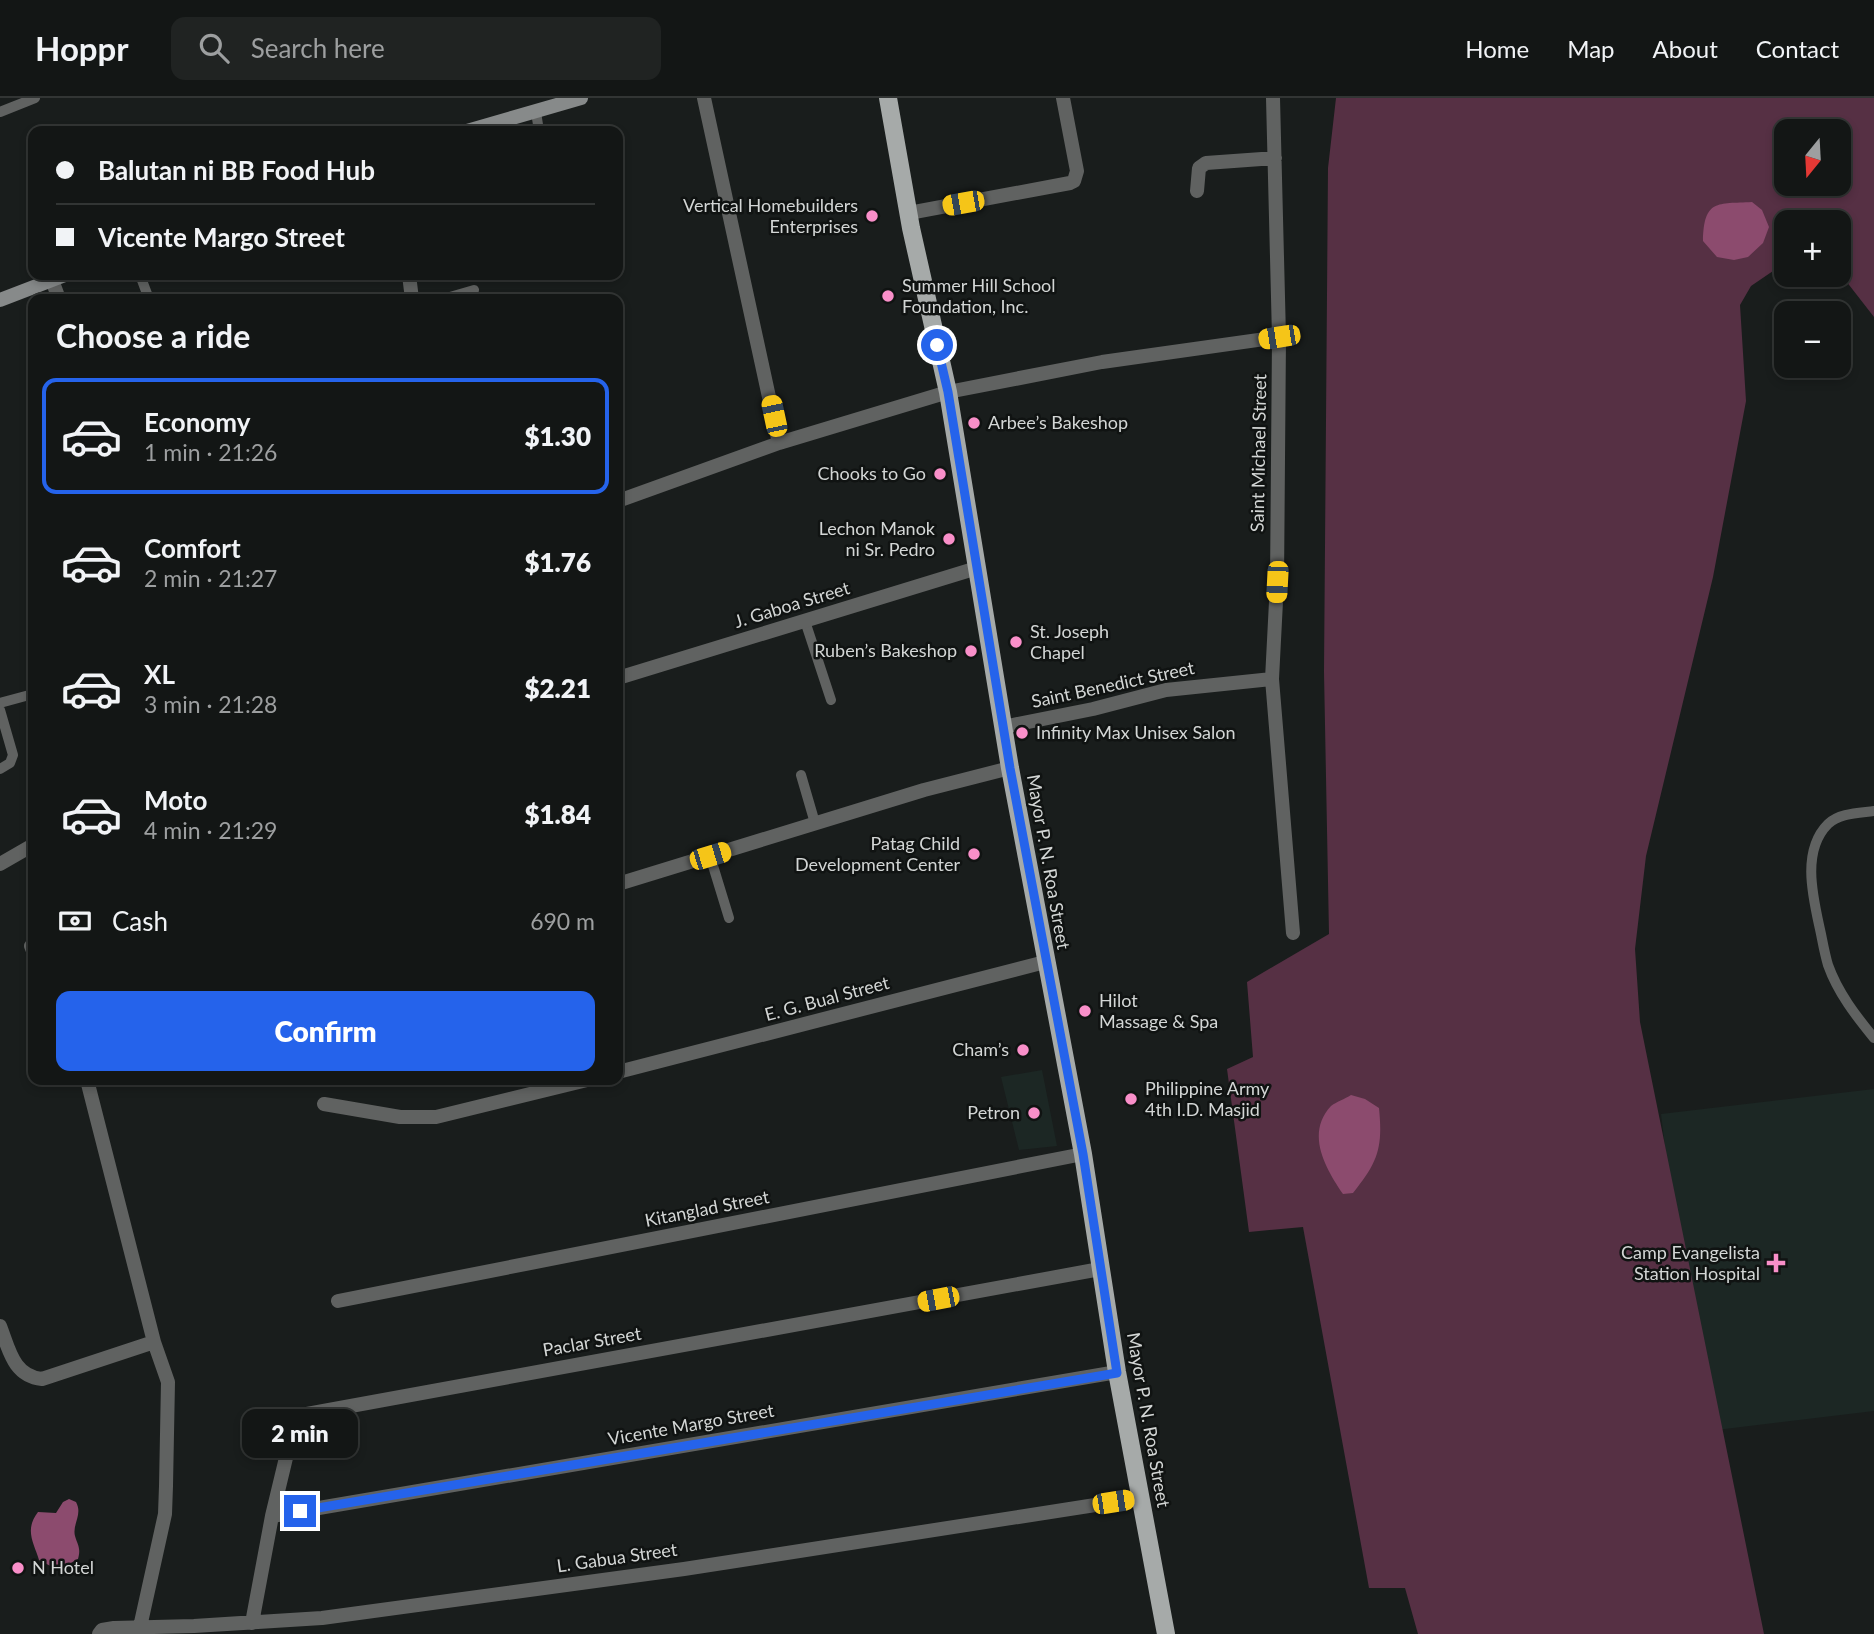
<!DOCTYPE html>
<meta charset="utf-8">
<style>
:root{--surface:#131615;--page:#202322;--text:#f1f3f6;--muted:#9d9fa0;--line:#323534;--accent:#2563eb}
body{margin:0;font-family:Lato,sans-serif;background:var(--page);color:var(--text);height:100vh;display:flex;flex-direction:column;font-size:26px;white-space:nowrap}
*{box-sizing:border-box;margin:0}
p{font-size:23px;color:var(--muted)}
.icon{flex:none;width:38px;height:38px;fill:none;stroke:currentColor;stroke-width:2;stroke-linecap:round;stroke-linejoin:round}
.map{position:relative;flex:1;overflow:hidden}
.side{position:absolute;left:28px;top:196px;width:595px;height:791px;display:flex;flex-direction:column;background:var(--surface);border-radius:14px;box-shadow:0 4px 10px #0003,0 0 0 2px var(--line)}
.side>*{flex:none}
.hud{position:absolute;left:28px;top:28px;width:595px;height:154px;border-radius:14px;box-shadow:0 4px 10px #0003,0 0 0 2px var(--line);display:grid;align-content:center;height:154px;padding:0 28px;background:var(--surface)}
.needle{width:46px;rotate:198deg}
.buttons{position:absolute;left:1774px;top:21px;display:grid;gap:14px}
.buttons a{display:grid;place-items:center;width:77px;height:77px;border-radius:14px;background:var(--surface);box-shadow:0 4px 10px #0003,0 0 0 2px var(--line);font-size:35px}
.end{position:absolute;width:32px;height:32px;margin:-16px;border:9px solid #2563eb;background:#fff;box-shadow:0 0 0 4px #fff}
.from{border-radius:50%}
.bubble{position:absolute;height:49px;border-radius:14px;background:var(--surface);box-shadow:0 4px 10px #0003,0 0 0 2px var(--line);font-size:23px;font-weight:800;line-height:49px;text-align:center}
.car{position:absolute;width:21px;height:42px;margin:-21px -10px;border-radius:9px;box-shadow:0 0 5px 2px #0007;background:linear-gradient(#f5c518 24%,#345 0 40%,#f5c518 0 76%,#345 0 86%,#f5c518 0)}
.hud b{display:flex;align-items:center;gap:24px;height:66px;font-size:26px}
.hud b+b{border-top:2px solid var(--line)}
.hud i{width:18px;height:18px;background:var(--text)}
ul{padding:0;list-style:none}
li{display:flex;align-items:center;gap:21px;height:116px;margin:0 14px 10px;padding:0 14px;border:4px solid transparent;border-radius:14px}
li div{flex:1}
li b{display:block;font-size:26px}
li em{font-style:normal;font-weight:800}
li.selected{border-color:var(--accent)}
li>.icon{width:63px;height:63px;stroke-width:1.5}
h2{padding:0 28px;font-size:32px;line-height:84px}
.pay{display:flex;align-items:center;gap:18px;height:77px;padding:0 28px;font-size:26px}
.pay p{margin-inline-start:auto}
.primary-button{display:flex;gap:14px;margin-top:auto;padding:14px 28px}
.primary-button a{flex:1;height:80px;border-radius:14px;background:var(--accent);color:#fff;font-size:28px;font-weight:800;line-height:80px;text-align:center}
header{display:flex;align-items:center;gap:42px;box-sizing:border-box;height:98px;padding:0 35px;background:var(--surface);border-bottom:2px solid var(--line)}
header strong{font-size:33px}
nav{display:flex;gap:38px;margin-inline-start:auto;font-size:24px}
.search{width:490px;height:63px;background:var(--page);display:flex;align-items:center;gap:18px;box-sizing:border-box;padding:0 24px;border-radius:14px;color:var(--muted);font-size:26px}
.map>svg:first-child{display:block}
</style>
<header>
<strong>Hoppr</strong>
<div class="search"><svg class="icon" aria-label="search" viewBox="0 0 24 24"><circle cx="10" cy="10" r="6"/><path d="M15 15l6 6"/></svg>Search here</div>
<nav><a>Home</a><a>Map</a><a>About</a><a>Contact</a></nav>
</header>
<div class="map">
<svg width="1874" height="1536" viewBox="0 0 1874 1536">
<rect width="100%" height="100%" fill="#191d1c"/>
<path fill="#1c2724" d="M 1042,972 L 1057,1048 L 1019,1052 L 1001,979 Z
M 1874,991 L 1874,1313 L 1700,1334 L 1661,1016 Z"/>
<path fill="#563044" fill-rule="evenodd" d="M 1336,0 L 1874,0 L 1874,219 L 1839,174 L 1839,124 L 1787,124 L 1787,169 L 1773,173 L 1751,188 L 1740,207 L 1746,303 L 1713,479 L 1646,758 L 1635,851 L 1640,924 L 1764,1536 L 1418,1536 L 1405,1490 L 1369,1490 L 1303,1129 L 1249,1134 L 1227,971 L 1253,959 L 1247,884 L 1329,836 L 1324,574 L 1328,70 ZM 1787,33 L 1839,33 L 1839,86 L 1787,86 Z"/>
<path fill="#8c4b6e" d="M 1752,104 L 1762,112 L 1769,129 L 1763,145 L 1748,159 L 1734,162 L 1717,159 L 1703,143 C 1704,101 1717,106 1752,104 Z
M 1351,997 L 1365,1001 L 1379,1010 C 1383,1050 1378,1064 1353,1095 L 1343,1096 C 1326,1071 1305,1036 1331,1008 C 1336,1004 1345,1001 1351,997 Z
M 69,1401 L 76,1404 C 83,1417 72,1426 75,1438 C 78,1448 81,1450 78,1461 L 58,1472 L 39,1462 C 34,1445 24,1432 38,1414 L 56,1415 L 63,1404 Z"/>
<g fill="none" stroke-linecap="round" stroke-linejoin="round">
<path stroke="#606261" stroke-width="10" d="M 0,14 L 35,0
M 536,14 L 539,33
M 140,177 L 149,201
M 443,201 L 474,192
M 805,523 L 831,602
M 0,605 L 33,596
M 0,612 L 13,657 L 10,665 L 0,671
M 801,677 L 815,725
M 1874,713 C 1859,715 1839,715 1828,726 C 1800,754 1814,803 1821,836 C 1823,846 1825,857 1828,867 C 1838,895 1856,918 1874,940
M 710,758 L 729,820"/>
<path stroke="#606261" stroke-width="14" d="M 704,0 L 779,345
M 1273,0 L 1279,239 L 1277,484 L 1272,581 L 1293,835
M 1197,93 L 1199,70 L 1206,65 L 1275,60
M 909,115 L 1070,85 L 1074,83 L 1077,73 L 1063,0
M 409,177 L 412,201
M 52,182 L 59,201
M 618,403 L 779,345 L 948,294 L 1102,264 L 1279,239
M 618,580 L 977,470
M 1003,629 L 1093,611 L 1166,592 L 1272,581
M 0,766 L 33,747
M 618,786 L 924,692 L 1010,670
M 31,848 L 33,853
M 618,974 L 1045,864
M 324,1006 L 400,1019 L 436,1019 L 587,982
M 338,1203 L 1083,1056
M 0,1228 C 9,1251 13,1278 42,1281 L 154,1244 L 87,982
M 272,1418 L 1117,1274
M 252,1525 L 272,1418 L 291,1339 L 299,1321 L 307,1316 L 1100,1171
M 140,1529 L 165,1416 L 166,1388 L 168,1284 L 154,1244
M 99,1536 L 102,1532 L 114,1530 L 194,1528 L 322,1520 L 684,1471 L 1140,1400"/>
<path stroke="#878a8a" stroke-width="14" d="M 467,33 L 581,0
M 0,202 L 65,177"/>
<path stroke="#a6aaa9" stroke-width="18" d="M 888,0 L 911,130 L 948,294 L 1010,670 L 1083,1056 L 1117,1274 L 1166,1536"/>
</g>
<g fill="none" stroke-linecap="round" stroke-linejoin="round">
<path stroke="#2563eb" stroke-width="9" d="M 300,1413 L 1117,1275 L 1083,1056 L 1010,670 L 948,294 L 937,247"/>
</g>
<g fill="#f98fc9" stroke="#101312" stroke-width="2.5">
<circle cx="872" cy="118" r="7"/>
<circle cx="888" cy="198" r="7"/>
<circle cx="974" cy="325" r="7"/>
<circle cx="940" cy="376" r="7"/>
<circle cx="949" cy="441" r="7"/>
<circle cx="1016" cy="544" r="7"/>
<circle cx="971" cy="553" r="7"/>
<circle cx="1022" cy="635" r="7"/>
<circle cx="974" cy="756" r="7"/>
<circle cx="1085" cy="913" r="7"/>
<circle cx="1023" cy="952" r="7"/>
<circle cx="1131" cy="1001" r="7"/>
<circle cx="1034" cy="1015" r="7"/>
<path d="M1772.5 1154.5h7v7h7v7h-7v7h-7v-7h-7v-7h7z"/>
<circle cx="18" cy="1470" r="7"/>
</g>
<g text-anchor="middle" stroke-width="5" stroke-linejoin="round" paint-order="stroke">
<g font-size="18" fill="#d3d6d5" stroke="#101312" text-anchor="end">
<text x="858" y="114">Vertical Homebuilders<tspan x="858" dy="21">Enterprises</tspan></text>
<text x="902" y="194" text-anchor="start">Summer Hill School<tspan x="902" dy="21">Foundation, Inc.</tspan></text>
<text x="988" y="331" text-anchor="start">Arbee’s Bakeshop</text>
<text x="926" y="382">Chooks to Go</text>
<text x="935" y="437">Lechon Manok<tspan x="935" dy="21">ni Sr. Pedro</tspan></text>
<text x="1030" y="540" text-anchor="start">St. Joseph<tspan x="1030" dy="21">Chapel</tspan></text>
<text x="957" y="559">Ruben’s Bakeshop</text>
<text x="1036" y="641" text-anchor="start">Infinity Max Unisex Salon</text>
<text x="960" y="752">Patag Child<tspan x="960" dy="21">Development Center</tspan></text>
<text x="1099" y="909" text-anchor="start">Hilot<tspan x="1099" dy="21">Massage &amp; Spa</tspan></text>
<text x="1009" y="958">Cham’s</text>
<text x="1145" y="997" text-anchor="start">Philippine Army<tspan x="1145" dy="21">4th I.D. Masjid</tspan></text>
<text x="1020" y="1021">Petron</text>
<text x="1760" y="1161">Camp Evangelista<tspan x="1760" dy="21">Station Hospital</tspan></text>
<text x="32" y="1476" text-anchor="start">N Hotel</text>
</g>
<g font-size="18" fill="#d3d6d5" stroke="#101312">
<text transform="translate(1259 355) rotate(-89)" y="6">Saint Michael Street</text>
<text transform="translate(792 507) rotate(-17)" y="6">J. Gaboa Street</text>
<text transform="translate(1113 587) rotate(-12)" y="6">Saint Benedict Street</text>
<text transform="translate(1048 764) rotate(80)" y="6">Mayor P. N. Roa Street</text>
<text transform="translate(827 901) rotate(-15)" y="6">E. G. Bual Street</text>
<text transform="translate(707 1111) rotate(-11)" y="6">Kitanglad Street</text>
<text transform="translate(592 1244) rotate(-10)" y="6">Paclar Street</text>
<text transform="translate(1148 1322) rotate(80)" y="6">Mayor P. N. Roa Street</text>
<text transform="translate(691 1327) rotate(-10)" y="6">Vicente Margo Street</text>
<text transform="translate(617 1460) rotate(-8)" y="6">L. Gabua Street</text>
</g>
</g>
</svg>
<div class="buttons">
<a><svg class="needle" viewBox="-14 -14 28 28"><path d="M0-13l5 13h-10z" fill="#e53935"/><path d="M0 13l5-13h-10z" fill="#9d9fa0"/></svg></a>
<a>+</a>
<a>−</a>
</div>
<i class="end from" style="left:937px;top:247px"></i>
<i class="end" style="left:300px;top:1413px"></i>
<div class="bubble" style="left:242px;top:1311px;width:116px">2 min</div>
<i class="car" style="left:963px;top:105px;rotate:260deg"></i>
<i class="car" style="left:1279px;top:239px;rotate:261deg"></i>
<i class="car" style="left:774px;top:318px;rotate:348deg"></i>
<i class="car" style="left:1277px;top:484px;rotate:183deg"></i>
<i class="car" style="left:710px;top:758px;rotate:73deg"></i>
<i class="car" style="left:938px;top:1201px;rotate:259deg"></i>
<i class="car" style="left:1113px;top:1404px;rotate:81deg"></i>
<div class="hud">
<b><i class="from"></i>Balutan ni BB Food Hub</b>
<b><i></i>Vicente Margo Street</b>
</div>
<section class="side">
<h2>Choose a ride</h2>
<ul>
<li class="selected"><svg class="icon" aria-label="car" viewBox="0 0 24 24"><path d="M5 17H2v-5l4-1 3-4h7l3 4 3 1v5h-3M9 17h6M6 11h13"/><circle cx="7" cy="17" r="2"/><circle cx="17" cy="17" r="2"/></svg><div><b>Economy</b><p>1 min · 21:26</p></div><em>$1.30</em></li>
<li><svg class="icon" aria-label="car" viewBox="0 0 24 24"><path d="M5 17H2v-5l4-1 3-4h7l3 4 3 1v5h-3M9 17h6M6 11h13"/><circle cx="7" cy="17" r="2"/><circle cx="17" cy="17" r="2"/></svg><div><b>Comfort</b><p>2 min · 21:27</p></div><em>$1.76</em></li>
<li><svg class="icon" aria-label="car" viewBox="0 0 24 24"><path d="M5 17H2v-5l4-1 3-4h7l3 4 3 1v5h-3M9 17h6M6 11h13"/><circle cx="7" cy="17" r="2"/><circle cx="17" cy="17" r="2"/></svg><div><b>XL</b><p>3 min · 21:28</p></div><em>$2.21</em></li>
<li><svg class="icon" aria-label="car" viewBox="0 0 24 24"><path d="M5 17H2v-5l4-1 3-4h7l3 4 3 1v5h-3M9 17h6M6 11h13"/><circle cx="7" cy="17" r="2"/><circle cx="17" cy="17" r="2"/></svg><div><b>Moto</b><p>4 min · 21:29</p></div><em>$1.84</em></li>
</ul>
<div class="pay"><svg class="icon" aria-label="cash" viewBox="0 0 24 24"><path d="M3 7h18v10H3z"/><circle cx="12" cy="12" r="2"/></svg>Cash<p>690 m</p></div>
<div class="primary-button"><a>Confirm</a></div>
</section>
</div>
